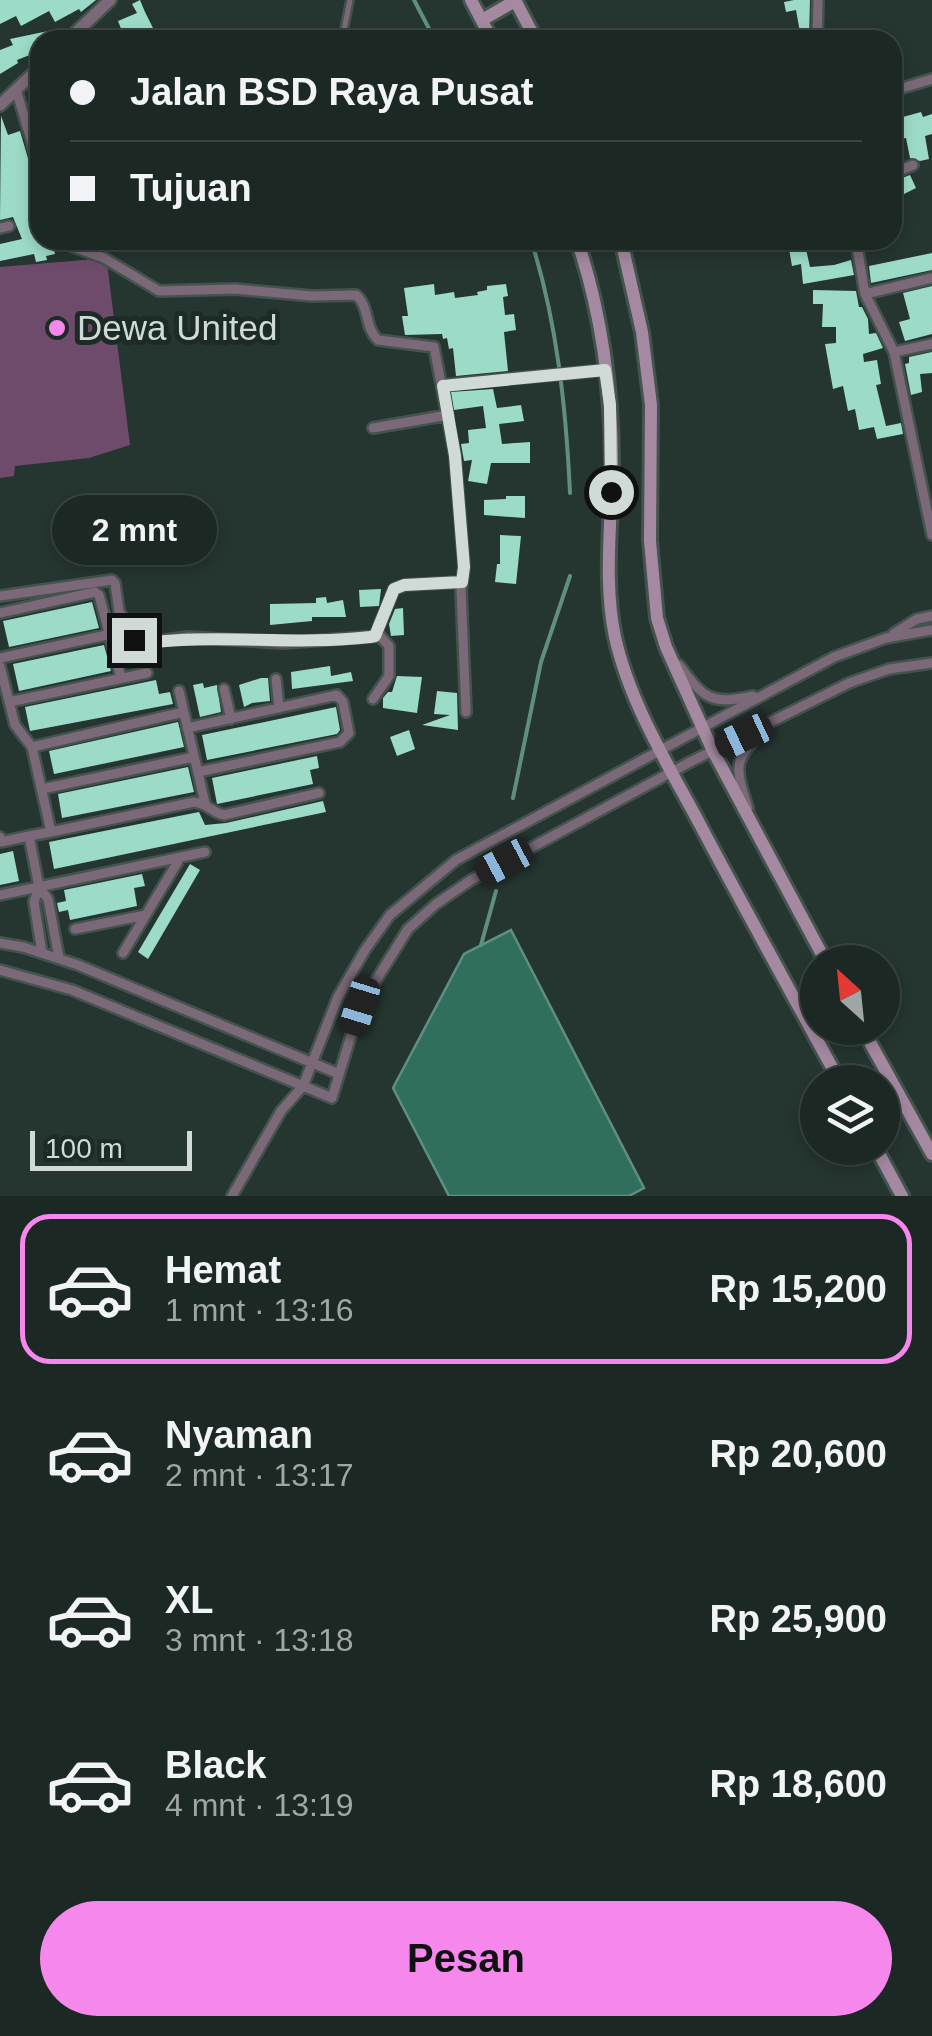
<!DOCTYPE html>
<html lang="id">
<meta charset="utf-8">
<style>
:root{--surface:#1c2824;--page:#293431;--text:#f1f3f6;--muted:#a0a6a6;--line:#3a4441;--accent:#f688ed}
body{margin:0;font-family:Arial,sans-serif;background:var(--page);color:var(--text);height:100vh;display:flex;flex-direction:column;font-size:38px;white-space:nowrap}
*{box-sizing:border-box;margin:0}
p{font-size:32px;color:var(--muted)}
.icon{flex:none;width:55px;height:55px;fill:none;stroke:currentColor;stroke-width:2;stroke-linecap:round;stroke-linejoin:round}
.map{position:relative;height:1196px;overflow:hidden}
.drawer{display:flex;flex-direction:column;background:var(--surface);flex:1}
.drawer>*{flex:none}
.hud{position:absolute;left:30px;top:30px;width:872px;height:220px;border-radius:30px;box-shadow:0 5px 15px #0003,0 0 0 2px var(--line);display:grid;align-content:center;height:220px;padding:0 40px;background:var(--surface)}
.needle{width:65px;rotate:333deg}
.controls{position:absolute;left:800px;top:945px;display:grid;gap:20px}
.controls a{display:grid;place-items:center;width:100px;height:100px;border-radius:50%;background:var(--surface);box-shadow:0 5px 15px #0003,0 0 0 2px var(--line);font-size:50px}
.scale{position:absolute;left:30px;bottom:25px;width:162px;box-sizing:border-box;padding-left:10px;border:5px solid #d0dad6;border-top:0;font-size:28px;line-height:35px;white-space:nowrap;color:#d0dad6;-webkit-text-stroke:8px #1c2b26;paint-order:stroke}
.end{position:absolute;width:45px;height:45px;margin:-22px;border:12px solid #d0dad6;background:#111;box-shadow:0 0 0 5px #111}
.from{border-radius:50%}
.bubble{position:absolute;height:70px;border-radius:35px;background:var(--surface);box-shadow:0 5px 15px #0003,0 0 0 2px var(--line);font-size:32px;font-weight:700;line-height:70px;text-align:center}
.car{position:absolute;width:30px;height:60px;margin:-30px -15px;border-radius:12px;box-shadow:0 0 8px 2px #0007;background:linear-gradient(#222 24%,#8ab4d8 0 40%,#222 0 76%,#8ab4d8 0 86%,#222 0)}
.hud b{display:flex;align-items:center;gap:35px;height:95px;font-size:38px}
.hud b+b{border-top:2px solid var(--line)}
.hud i{width:25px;height:25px;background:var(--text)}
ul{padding:18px 0 0;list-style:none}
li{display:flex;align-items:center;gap:30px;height:150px;margin:0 20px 15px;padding:0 20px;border:5px solid transparent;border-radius:30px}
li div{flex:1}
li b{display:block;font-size:38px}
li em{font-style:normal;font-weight:700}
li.on{border-color:var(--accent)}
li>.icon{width:90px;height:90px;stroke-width:1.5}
.action{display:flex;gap:20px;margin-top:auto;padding:20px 40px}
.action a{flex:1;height:115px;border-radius:60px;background:var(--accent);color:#111;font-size:40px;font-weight:700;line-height:115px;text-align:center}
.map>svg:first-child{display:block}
</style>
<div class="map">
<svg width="932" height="1196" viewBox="0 0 932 1196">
<rect width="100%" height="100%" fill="#253530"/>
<path fill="#6f4b6b" d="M 96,259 L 107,263 L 130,445 L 89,458 L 15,466 L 14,476 L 0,478 L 0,267 Z"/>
<path fill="#306f5e" stroke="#608f82" stroke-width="2.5" d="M 511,930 L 644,1188 L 629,1196 L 449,1196 L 393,1088 L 464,954 Z"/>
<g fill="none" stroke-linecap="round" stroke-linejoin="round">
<path stroke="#608f82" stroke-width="4" d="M 414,0 L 435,40
M 531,240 C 557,321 566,408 570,493
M 513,798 L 541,662 L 570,576
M 481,945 L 496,891"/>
</g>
<path fill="#9cdbc8" d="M 0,0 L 96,0 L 81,12 L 79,9 L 55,22 L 49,11 L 21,26 L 16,16 L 0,24 Z
M 140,0 L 145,12 L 159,40 L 145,40 L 141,32 L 125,39 L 118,21 L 137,13 L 132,4 Z
M 794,0 L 810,0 L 809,37 L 801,38 L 796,10 L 786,12 L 784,2 Z
M 53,30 L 55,40 L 40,40 L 40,51 L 17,60 L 18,63 L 0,74 L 0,50 L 13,45 L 10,39 Z
M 921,112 L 923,117 L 932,114 L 932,134 L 925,136 L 929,159 L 920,161 L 910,158 L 906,138 L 892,140 L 892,120 Z
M 1,116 L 8,135 L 20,131 L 32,172 L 40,186 L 40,240 L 52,240 L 55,254 L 46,256 L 47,260 L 36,262 L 34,254 L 0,261 L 0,244 L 22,239 L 13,217 L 0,220 Z
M 910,175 L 916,188 L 892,200 L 892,182 Z
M 804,240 L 810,267 L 834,265 L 851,260 L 854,275 L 803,284 L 801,264 L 792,266 L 788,243 Z
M 932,253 L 932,270 L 871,283 L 869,266 Z
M 434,284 L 435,295 L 454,292 L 455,298 L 478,295 L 477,292 L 487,290 L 487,286 L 506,284 L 508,296 L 503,297 L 505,315 L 514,314 L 516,330 L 504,332 L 508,371 L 456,376 L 453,348 L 449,349 L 447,338 L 443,339 L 442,334 L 405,335 L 402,316 L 408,316 L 404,288 Z
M 932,286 L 932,334 L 905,341 L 899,322 L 910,319 L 903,293 Z
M 813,290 L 856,291 L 859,307 L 862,307 L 868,319 L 869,334 L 876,333 L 883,348 L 863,354 L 864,362 L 877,360 L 881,384 L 876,385 L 886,426 L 901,423 L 903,434 L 877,439 L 874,427 L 859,430 L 855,409 L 848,411 L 843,386 L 833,389 L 825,344 L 836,343 L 836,327 L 822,327 L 823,304 L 813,304 Z
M 932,352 L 932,373 L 920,374 L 922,392 L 911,395 L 905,364 L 909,363 L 909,357 Z
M 493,389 L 497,408 L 521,405 L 524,421 L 499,424 L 502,444 L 530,442 L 530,463 L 491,463 L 487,484 L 468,481 L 472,460 L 464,461 L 461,444 L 469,443 L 468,430 L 486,428 L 483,406 L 454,410 L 451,392 Z
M 506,496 L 525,496 L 525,518 L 484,515 L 484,500 L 506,499 Z
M 500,535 L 521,536 L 516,584 L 495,582 L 497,564 L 500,564 Z
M 381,589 L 379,606 L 360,607 L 359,590 Z
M 326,597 L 327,603 L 343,600 L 346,617 L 312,617 L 312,621 L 270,625 L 270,604 L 316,603 L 316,598 Z
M 92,602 L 99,628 L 9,647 L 3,621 Z
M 403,608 L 404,635 L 391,636 L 389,624 L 395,609 Z
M 104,645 L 111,671 L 19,691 L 13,664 Z
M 330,666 L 331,676 L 351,672 L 353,681 L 292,689 L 291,672 Z
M 397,676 L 422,677 L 417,713 L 383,708 L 383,698 L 388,692 L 392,692 Z
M 261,678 L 268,678 L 270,701 L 252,703 L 244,707 L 239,685 Z
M 156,680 L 159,694 L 170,692 L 173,704 L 30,731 L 25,707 Z
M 203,683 L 204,688 L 217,685 L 221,712 L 200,717 L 193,685 Z
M 437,691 L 457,693 L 458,730 L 422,725 L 450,715 L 434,714 Z
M 336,707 L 340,730 L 337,734 L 207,760 L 202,735 Z
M 178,722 L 184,747 L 54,774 L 49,751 Z
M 409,730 L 415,749 L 397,756 L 390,737 Z
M 317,756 L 319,768 L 310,770 L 313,784 L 217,804 L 212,778 Z
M 188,767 L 194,792 L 62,818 L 58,794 Z
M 323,801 L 326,812 L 54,869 L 49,842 L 199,812 L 205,825 L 226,823 Z
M 13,851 L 19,881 L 0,885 L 0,854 Z
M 190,864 L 200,870 L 148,959 L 138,952 Z
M 142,874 L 145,886 L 134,888 L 137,906 L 70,920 L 68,910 L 59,912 L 57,903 L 66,901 L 64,890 Z"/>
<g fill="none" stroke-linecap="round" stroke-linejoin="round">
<g stroke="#44534e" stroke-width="10">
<path id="service" d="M 342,40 L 350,0"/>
</g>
<g stroke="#44534e" stroke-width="14">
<path id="minor" d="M 817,40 L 818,0
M 16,89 L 40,170
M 892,91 L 932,79
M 892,174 L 913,165
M 0,228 L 9,226
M 65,240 L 71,246 L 104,258 L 159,291 L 235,289 L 312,296 L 356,295 C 370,307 364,327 378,340 L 434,347 L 455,456 L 464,567 L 461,590 L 466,712
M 856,240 L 865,294 L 894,352 L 932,535
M 865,294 L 932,278
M 894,352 L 932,344
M 443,385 L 605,370
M 373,428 L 448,415
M 0,596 L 112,580 L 115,583 L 119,611 L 137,644 L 188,637 L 283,643 L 380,636 L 389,646 L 389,676 L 373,699
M 0,613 L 95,592 L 99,595 L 121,678
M 893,634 L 917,619 L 932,616
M 375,636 L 394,589 L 405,585 L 462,582
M 0,658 L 111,634
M 679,665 C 704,699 711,705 753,696
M 0,666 L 15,725 L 32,747 L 51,832 L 29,836
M 276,679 L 279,708
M 224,689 L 231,719
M 179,691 L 205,803
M 9,702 L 147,673
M 187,728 L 337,695 L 343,702 L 349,733 L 340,742 L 198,772
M 32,747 L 184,712
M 42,789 L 194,757
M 748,808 C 736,769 731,760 764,731
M 51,832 L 194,802 C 207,803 211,812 224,815 L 319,793
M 0,837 L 1,842 L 29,836 L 39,887 L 48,899 L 59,958
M 39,887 L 34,902 L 42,953
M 0,895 L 205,852
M 75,929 L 146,915
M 0,943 L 23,947 L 78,965 L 339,1074
M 123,953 L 180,858
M 0,970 L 72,990 L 332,1098 L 360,1006 L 408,929 L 436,904 L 471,880 L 692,761 L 849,683 L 889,669 L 932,663
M 232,1196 L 281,1111 L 303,1086 L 338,997 L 365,950 L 390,915 L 456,860 L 834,657 L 886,638 L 932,630"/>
</g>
<g stroke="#44534e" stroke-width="16">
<path id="tertiary" d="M 68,40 L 110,0
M 0,105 L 40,67"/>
</g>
<g stroke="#44534e" stroke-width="18">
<path id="secondary" d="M 471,0 L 492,40
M 515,0 L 536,40
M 482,20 L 515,1
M 577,240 C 601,310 612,390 612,464 C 612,521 603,580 615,637 C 629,700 665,760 696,817 C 743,906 792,994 840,1082
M 621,240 L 642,332 L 651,405 L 650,541 L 657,618 L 666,647 L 713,751 L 826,962
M 862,1028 L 932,1154
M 876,1148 L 902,1196"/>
</g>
<use href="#service" stroke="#7b6979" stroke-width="5"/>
<use href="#minor" stroke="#7b6979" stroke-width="9"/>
<use href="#tertiary" stroke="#7b6979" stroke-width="11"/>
<use href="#secondary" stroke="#a489a1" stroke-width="12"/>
</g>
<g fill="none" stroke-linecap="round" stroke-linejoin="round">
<path stroke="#d0dad6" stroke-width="12" d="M 134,640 L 137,644 C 215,633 292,646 370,637 L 375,636 L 394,589 L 404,585 L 462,582 L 464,567 L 455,456 L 443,386 L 605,370 L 610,405 L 611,492"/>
</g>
<circle fill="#f688ed" stroke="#1c2b26" stroke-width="4" cx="57" cy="328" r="10"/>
<g text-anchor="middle" stroke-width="10" stroke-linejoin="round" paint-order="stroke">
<g font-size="35" fill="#d0dad6" stroke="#1c2b26" text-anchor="start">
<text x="77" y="340">Dewa United</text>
</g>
</g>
</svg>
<div class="controls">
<a><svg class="needle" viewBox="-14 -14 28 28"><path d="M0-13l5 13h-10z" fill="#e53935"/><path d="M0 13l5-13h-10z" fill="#a0a6a6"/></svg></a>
<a><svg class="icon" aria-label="layers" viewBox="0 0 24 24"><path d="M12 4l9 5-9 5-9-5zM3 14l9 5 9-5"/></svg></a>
</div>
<div class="scale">100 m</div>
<i class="end from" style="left:611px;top:492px"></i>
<i class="end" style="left:134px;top:640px"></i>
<div class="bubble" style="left:52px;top:495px;width:165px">2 mnt</div>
<i class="car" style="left:744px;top:736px;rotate:245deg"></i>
<i class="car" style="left:504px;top:862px;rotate:242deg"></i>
<i class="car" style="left:360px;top:1006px;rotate:197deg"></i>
<div class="hud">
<b><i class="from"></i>Jalan BSD Raya Pusat</b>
<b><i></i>Tujuan</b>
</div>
</div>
<section class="drawer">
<ul>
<li class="on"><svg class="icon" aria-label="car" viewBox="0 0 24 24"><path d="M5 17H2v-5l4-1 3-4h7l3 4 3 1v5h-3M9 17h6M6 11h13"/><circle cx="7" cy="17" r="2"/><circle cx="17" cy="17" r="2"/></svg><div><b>Hemat</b><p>1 mnt · 13:16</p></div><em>Rp 15,200</em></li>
<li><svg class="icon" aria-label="car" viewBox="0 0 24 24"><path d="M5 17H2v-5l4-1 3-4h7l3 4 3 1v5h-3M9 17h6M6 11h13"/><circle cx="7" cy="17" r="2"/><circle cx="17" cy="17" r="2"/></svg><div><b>Nyaman</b><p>2 mnt · 13:17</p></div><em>Rp 20,600</em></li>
<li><svg class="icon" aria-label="car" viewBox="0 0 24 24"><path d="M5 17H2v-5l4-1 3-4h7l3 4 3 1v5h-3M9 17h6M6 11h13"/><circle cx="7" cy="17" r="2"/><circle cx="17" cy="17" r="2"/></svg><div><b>XL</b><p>3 mnt · 13:18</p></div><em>Rp 25,900</em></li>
<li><svg class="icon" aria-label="car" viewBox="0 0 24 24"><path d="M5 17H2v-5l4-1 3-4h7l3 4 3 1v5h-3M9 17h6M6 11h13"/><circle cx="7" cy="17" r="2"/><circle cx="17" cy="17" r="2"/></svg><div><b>Black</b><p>4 mnt · 13:19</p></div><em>Rp 18,600</em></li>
</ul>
<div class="action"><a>Pesan</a></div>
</section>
